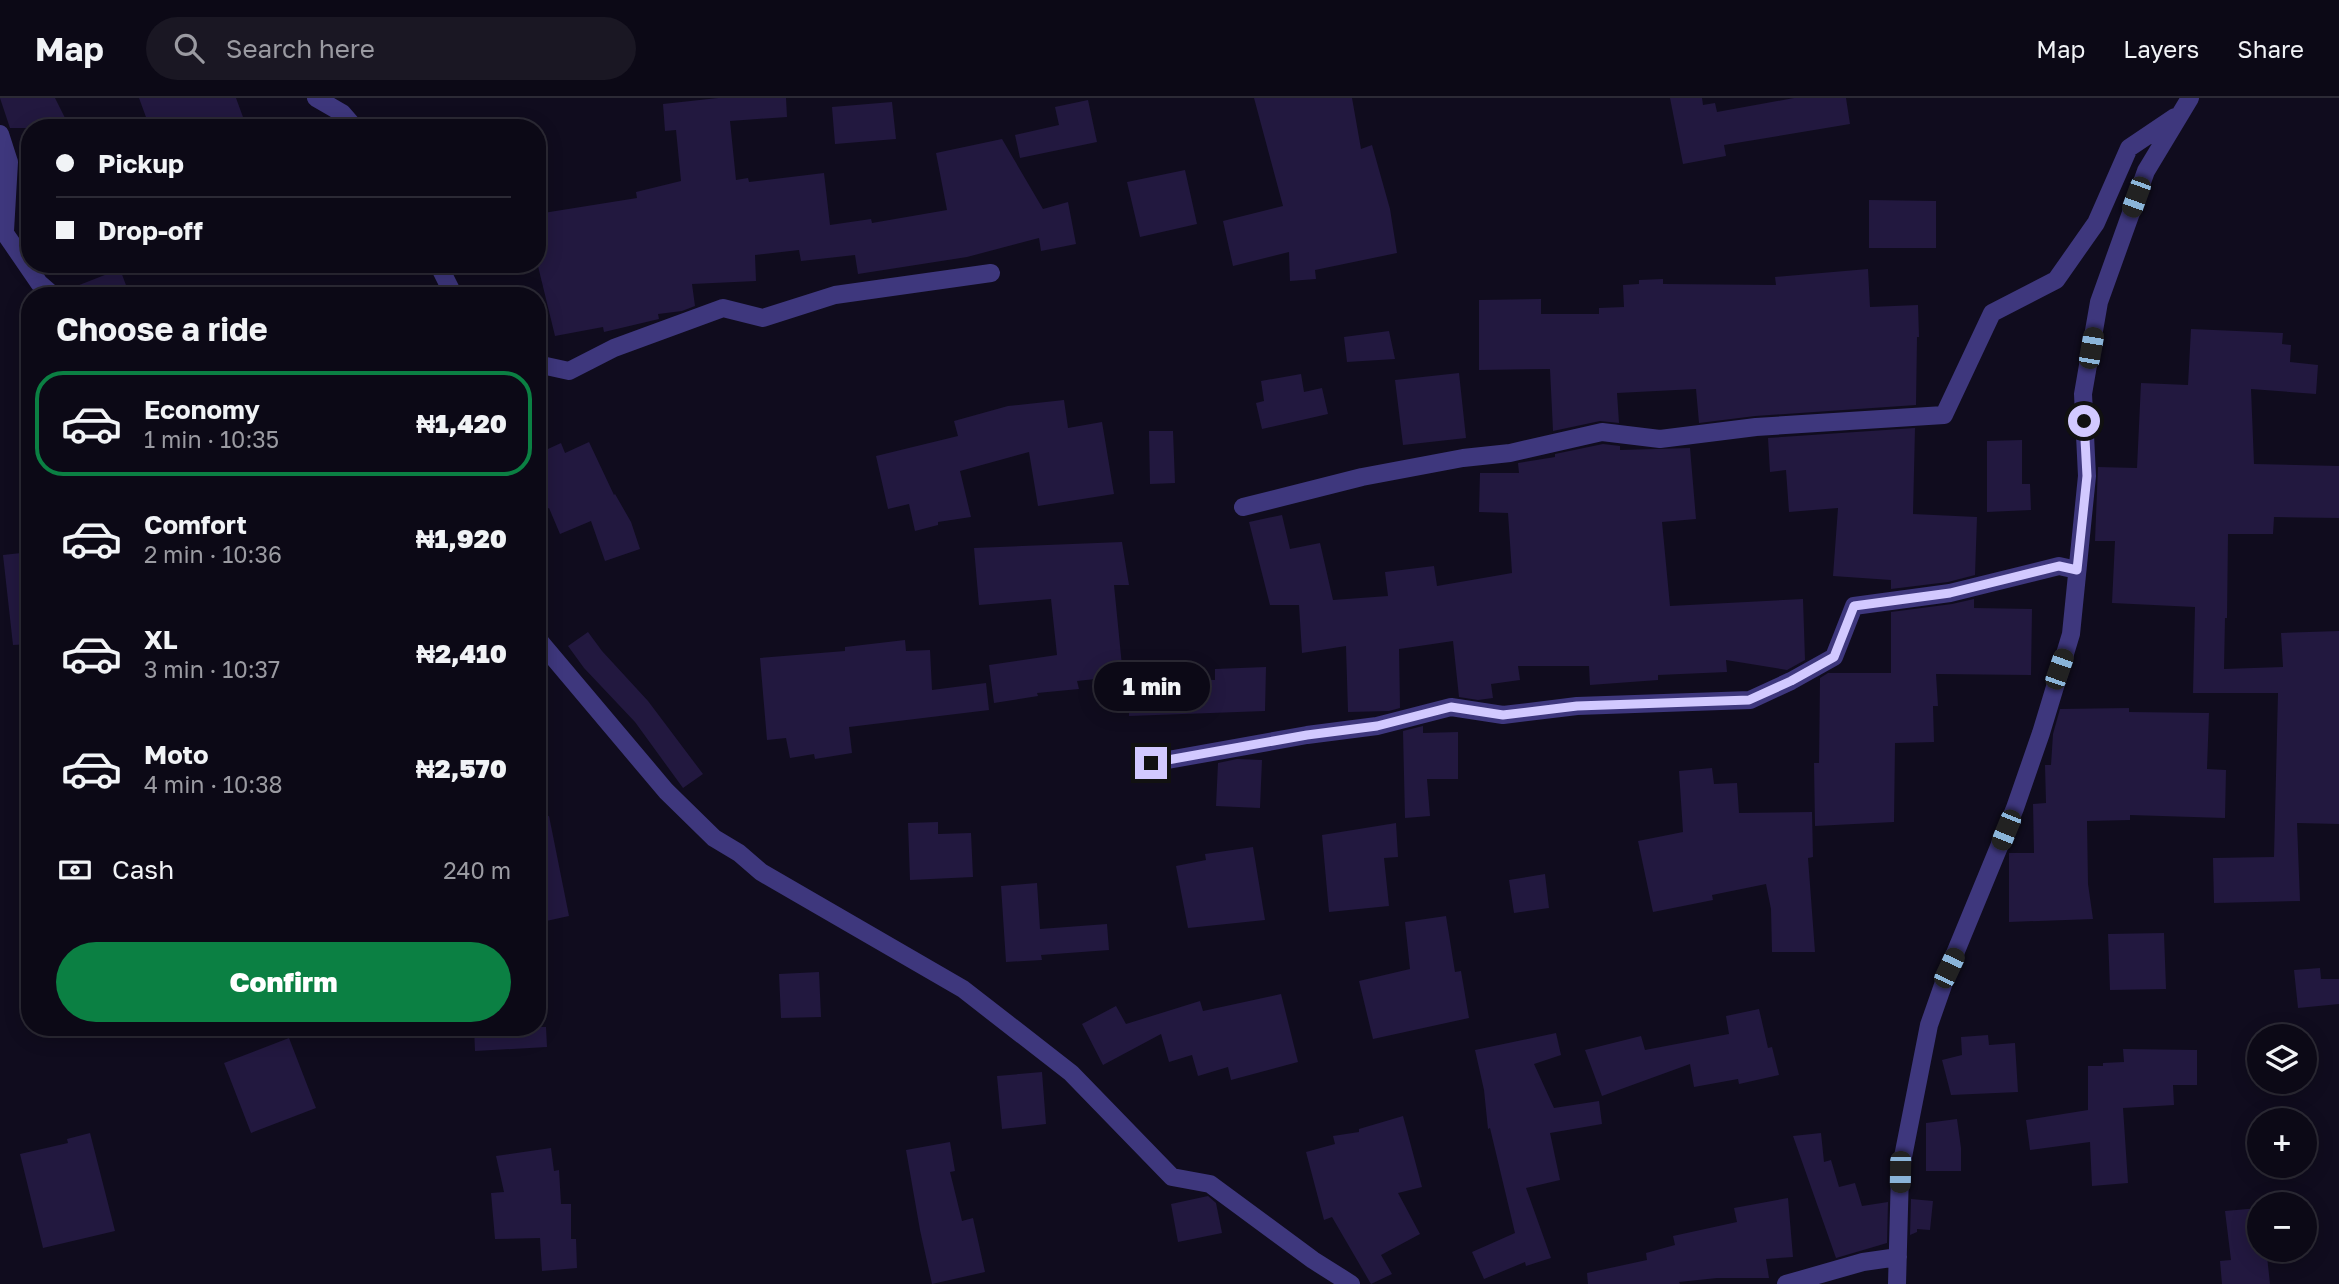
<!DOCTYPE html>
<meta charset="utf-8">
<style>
:root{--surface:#0c0916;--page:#1a1723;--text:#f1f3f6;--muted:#9a9aa1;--line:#2c2a35;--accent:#0b8043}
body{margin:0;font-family:"Golos Text",sans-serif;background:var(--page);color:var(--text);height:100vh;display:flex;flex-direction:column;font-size:26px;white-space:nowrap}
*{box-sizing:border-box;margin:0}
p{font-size:23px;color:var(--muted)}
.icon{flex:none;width:38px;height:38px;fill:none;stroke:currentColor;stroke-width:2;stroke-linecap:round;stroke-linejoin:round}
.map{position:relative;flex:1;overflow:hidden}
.side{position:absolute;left:21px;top:189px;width:525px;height:749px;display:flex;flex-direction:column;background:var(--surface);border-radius:28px;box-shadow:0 4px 18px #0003,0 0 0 2px var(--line)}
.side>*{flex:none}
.guide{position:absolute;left:21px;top:21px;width:525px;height:154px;border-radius:28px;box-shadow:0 4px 18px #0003,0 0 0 2px var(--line);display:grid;align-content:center;height:154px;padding:0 35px;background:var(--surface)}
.tools{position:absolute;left:2247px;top:926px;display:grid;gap:14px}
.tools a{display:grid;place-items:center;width:70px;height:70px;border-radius:50%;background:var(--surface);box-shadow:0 4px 18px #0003,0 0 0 2px var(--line);font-size:35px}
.end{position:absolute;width:32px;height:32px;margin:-16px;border:9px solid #d2c9ff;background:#111;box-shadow:0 0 0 4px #111}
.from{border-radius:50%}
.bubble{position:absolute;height:49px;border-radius:24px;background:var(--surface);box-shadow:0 4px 18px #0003,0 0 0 2px var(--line);font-size:23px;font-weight:800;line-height:49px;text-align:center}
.car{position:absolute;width:21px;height:42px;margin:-21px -10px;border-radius:9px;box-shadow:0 0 5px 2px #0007;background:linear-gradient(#222 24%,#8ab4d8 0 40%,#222 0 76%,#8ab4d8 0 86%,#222 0)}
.guide b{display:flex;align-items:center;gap:24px;height:66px;font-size:26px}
.guide b+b{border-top:2px solid var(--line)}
.guide i{width:18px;height:18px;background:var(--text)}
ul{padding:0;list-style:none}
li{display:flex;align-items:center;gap:21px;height:105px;margin:0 14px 10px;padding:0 21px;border:4px solid transparent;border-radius:28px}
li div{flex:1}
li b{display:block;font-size:26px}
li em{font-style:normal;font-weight:800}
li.current{border-color:var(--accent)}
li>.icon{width:63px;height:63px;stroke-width:1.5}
h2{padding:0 35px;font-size:32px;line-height:84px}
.pay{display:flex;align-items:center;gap:18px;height:77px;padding:0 35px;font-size:26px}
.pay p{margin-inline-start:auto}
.primary-button{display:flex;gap:14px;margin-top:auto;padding:14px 35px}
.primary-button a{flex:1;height:80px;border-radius:42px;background:var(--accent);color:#fff;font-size:28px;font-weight:800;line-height:80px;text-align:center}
header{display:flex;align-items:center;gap:42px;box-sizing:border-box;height:98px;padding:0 35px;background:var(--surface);border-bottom:2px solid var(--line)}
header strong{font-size:33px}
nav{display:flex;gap:38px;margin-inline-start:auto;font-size:24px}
.search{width:490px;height:63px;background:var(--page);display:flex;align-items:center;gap:18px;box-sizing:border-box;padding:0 24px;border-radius:38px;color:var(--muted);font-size:26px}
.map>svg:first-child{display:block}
</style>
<header>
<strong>Map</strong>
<div class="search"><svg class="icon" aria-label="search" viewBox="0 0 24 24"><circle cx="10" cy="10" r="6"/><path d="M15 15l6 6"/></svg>Search here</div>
<nav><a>Map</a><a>Layers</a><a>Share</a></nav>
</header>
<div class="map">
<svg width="2339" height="1186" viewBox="0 0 2339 1186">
<rect width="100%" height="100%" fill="#100c1e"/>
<path fill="#22183f" d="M 0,0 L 55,0 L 70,30 L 10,30 Z
M 139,0 L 236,0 L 247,30 L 150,30 Z
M 718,0 L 786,0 L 787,19 L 730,23 L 736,82 L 748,80 L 749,84 L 824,75 L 830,127 L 871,121 L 872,125 L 947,112 L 936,55 L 1002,41 L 1043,111 L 1068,104 L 1076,146 L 1041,153 L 1039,140 L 967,159 L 858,176 L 855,157 L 801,163 L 799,152 L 755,157 L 756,183 L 692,186 L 695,208 L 682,213 L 658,216 L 659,221 L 604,234 L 603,229 L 555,238 L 537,164 L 537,116 L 637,100 L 636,94 L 681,83 L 676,32 L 665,33 L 663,6 Z
M 1254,0 L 1352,0 L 1361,51 L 1372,47 L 1390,111 L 1397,155 L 1315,172 L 1316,181 L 1290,183 L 1289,154 L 1233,168 L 1223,123 L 1283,108 Z
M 1670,0 L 1702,0 L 1703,7 L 1715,5 L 1717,14 L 1794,0 L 1846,0 L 1850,26 L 1724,47 L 1726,58 L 1683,66 Z
M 1088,2 L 1097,44 L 1020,60 L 1015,37 L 1059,27 L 1055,9 Z
M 892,4 L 896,41 L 835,46 L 832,9 Z
M 1185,72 L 1197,126 L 1140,139 L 1127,84 Z
M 1869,102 L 1936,103 L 1936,150 L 1869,150 Z
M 120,171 L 130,198 L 65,198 L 64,193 Z
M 1868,171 L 1870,209 L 1918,207 L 1919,239 L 1917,239 L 1916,307 L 1755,318 L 1699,325 L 1696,291 L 1617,295 L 1619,325 L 1600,323 L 1553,333 L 1550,271 L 1479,272 L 1479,202 L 1541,201 L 1541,216 L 1599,216 L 1599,210 L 1624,209 L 1623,187 L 1639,186 L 1639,182 L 1663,181 L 1663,186 L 1776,187 L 1775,179 Z
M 2191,231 L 2283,235 L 2282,246 L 2291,247 L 2290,264 L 2318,267 L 2316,296 L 2251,291 L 2254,366 L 2339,368 L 2339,420 L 2274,419 L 2273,436 L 2228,436 L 2227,520 L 2225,520 L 2224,571 L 2283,569 L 2281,535 L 2339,533 L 2339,726 L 2297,725 L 2300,803 L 2214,805 L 2213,760 L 2274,759 L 2278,595 L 2193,595 L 2195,509 L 2112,505 L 2115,443 L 2095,443 L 2098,369 L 2137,370 L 2141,285 L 2188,287 Z
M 1389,233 L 1395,261 L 1347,264 L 1344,239 Z
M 1459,275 L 1466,340 L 1403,347 L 1395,282 Z
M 1301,276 L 1304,294 L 1322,290 L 1328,316 L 1262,331 L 1256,305 L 1264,303 L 1261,283 Z
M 1064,302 L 1068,330 L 1102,324 L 1114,396 L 1038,408 L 1029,354 L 960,373 L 971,419 L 938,424 L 938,427 L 915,433 L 909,406 L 888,411 L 876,358 L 958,338 L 954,323 L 1008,308 Z
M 1915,330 L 1913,416 L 1977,419 L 1975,477 L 1948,484 L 1891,491 L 1891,482 L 1833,478 L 1838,410 L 1789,414 L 1786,372 L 1770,374 L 1768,340 Z
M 1149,333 L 1173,333 L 1175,385 L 1150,386 Z
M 2022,342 L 2022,386 L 2030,386 L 2031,412 L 1987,414 L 1987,343 Z
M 589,344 L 614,397 L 615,396 L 631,424 L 640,451 L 605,463 L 591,423 L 560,436 L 549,410 L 537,415 L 537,356 L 561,345 L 565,355 Z
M 1603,346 L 1620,348 L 1620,352 L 1690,350 L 1696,421 L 1662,424 L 1670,508 L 1803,501 L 1805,562 L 1787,572 L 1726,562 L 1727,574 L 1658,577 L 1658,582 L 1590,587 L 1589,568 L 1518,568 L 1520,582 L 1491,586 L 1493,600 L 1478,602 L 1459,599 L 1453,543 L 1399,551 L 1400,610 L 1389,613 L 1348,614 L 1346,548 L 1302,555 L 1299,507 L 1270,507 L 1249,424 L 1282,417 L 1290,451 L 1320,445 L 1333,502 L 1388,498 L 1385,474 L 1434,468 L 1437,488 L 1512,475 L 1508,415 L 1479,414 L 1480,375 L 1519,375 L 1518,365 L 1555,359 L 1555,356 Z
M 1122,444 L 1129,487 L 1114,487 L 1123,578 L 1077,583 L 1079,591 L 1037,595 L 1038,598 L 994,605 L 989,567 L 1057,557 L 1051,501 L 979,507 L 974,450 Z
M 30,454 L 30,546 L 13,547 L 3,457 Z
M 1974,501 L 1974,510 L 2032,511 L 2031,577 L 1936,576 L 1938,608 L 1933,608 L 1934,644 L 1895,645 L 1894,724 L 1815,728 L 1814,665 L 1819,665 L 1820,580 L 1828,575 L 1891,575 L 1891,514 L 1952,506 Z
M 588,534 L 602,553 L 648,603 L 703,676 L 683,690 L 635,624 L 584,570 L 568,548 Z
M 905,542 L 906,553 L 930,552 L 932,592 L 986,585 L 989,612 L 849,629 L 852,655 L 815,661 L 814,656 L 790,660 L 786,640 L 767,642 L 760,560 L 845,553 L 845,549 Z
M 1266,569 L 1265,613 L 1129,618 L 1130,579 L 1215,582 L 1215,571 Z
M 2129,610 L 2129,614 L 2209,615 L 2207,671 L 2226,672 L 2225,720 L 2130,717 L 2130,722 L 2087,723 L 2088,786 L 2093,821 L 2009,824 L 2009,755 L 2034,755 L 2033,706 L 2046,705 L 2045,667 L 2051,667 L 2053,636 L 2060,611 Z
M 1423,628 L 1423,635 L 1458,634 L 1458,681 L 1427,681 L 1430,718 L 1405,720 L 1403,633 Z
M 1237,661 L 1262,662 L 1260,710 L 1216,708 L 1218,665 Z
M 1712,670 L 1714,686 L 1737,685 L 1739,715 L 1812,714 L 1813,759 L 1808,760 L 1815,854 L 1772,854 L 1771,811 L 1766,786 L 1712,797 L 1713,802 L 1653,814 L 1638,743 L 1683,734 L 1679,673 Z
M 549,718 L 569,818 L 537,825 L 537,719 Z
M 938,724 L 938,736 L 971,735 L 973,779 L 910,782 L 908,725 Z
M 1396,725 L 1398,759 L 1384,760 L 1389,808 L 1329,814 L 1322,737 Z
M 1253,749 L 1265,822 L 1188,830 L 1176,768 L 1206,762 L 1205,756 Z
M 1545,776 L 1549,810 L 1514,815 L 1509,782 Z
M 1037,785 L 1040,831 L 1107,826 L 1109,852 L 1041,857 L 1042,862 L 1006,864 L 1001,788 Z
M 1446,818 L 1455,874 L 1461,873 L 1469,920 L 1373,941 L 1359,883 L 1410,871 L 1405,824 Z
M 2164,835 L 2166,891 L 2110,892 L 2108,836 Z
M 2320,870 L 2321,881 L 2339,881 L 2339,906 L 2298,910 L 2294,872 Z
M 819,874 L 821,919 L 781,920 L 779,876 Z
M 1281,896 L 1298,964 L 1231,982 L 1228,969 L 1198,978 L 1192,957 L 1169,964 L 1161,936 L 1103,967 L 1082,926 L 1116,908 L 1126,926 L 1200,903 L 1203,913 Z
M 1759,911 L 1768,950 L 1772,949 L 1779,977 L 1739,986 L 1738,981 L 1694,989 L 1690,966 L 1602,998 L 1585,952 L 1641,938 L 1645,952 L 1729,936 L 1726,918 Z
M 474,929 L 546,929 L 547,949 L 475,953 Z
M 1556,935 L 1561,957 L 1534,966 L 1554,1010 L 1599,1003 L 1602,1026 L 1550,1035 L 1560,1082 L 1526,1090 L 1551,1160 L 1526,1168 L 1525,1164 L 1484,1181 L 1472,1154 L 1515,1135 L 1490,1030 L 1488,1031 L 1484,992 L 1475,952 Z
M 1988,937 L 1989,947 L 2015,945 L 2018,994 L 1951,997 L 1942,962 L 1962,957 L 1961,939 Z
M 289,940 L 316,1010 L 251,1035 L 224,965 Z
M 2123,951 L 2197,952 L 2197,987 L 2173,987 L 2174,1007 L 2123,1010 L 2128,1085 L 2092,1088 L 2090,1044 L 2030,1052 L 2026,1022 L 2088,1012 L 2088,968 L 2103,968 L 2103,965 L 2124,964 Z
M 1042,974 L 1046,1026 L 1002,1031 L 997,978 Z
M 1403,1018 L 1422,1089 L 1398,1095 L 1420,1136 L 1381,1157 L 1392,1176 L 1371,1186 L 1332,1119 L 1324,1122 L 1306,1054 L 1335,1046 L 1333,1038 L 1359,1034 L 1359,1031 Z
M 1957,1021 L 1961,1050 L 1961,1073 L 1926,1073 L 1926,1025 Z
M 90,1035 L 115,1133 L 43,1150 L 20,1056 L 68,1045 L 67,1041 Z
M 1821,1035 L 1824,1064 L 1831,1062 L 1839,1089 L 1855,1085 L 1862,1108 L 1888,1104 L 1887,1145 L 1836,1160 L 1793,1038 Z
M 950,1044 L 955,1073 L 950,1074 L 962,1123 L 973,1120 L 985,1174 L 932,1186 L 920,1132 L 906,1052 Z
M 551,1050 L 554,1073 L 559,1072 L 561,1106 L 571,1106 L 571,1141 L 576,1141 L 577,1170 L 542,1173 L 540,1140 L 495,1141 L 491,1095 L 504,1094 L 496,1058 Z
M 1208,1098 L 1216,1105 L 1222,1135 L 1178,1144 L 1171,1106 Z
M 1788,1100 L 1793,1159 L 1766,1161 L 1769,1180 L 1717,1180 L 1679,1184 L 1680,1186 L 1588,1186 L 1587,1175 L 1647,1162 L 1646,1155 L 1675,1147 L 1673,1138 L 1737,1124 L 1734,1110 Z
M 1911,1101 L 1933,1103 L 1930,1132 L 1917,1131 L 1917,1134 L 1910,1137 Z
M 2259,1110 L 2259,1158 L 2267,1158 L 2270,1186 L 2222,1186 L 2220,1163 L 2231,1162 L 2225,1113 Z"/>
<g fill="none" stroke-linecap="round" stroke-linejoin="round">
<path stroke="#3e377d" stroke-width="18" d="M 316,0 L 342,15 L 355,30
M 0,36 L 9,64 L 5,133
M 0,128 L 39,185 L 54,198
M 438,166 L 454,198
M 537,266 L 569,273 L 614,250 L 723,210 L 763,220 L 835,197 L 991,175
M 1243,409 L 1362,379 L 1463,360 L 1510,355 L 1602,334 L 1660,341 L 1756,329 L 1944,317 L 1992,215 L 2056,182 L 2096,125 L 2129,50 L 2175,19
M 537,540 L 666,693 L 714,740 L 739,755 L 761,774 L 963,891 L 1071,975 L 1172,1079 L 1210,1086 L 1313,1162 L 1351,1186
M 1151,665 L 1307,637 L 1377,628 L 1451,609 L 1503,617 L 1577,608 L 1750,602 L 1791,583 L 1834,559 L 1854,508 L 1950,495 L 2059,468 L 2077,472
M 1786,1186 L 1863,1164 L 1898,1159
M 1897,1186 L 1900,1074 L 1929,927 L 1949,870 L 2015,710 L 2041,635 L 2071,536 L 2087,378 L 2083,296 L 2099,204 L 2146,73 L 2190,0"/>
</g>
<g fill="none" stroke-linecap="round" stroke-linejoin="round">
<path stroke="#d2c9ff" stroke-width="9" d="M 1151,665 L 1307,637 L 1377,628 L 1451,609 L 1503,617 L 1577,608 L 1749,602 L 1791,583 L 1834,559 L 1854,508 L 1950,495 L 2059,468 L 2077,472 L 2087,378 L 2084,323"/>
</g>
</svg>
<div class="tools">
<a><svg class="icon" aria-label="layers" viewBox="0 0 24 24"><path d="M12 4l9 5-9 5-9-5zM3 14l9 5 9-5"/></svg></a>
<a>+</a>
<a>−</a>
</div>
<i class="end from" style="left:2084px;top:323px"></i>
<i class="end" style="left:1151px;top:665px"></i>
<div class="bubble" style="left:1094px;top:564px;width:116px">1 min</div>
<i class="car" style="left:2136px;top:99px;rotate:200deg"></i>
<i class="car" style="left:2091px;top:250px;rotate:10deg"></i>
<i class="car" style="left:2059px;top:571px;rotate:19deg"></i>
<i class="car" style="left:2006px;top:732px;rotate:202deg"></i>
<i class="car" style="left:1949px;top:870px;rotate:25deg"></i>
<i class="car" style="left:1900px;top:1074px;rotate:181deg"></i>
<div class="guide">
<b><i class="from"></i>Pickup</b>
<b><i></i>Drop-off</b>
</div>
<section class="side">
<h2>Choose a ride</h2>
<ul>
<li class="current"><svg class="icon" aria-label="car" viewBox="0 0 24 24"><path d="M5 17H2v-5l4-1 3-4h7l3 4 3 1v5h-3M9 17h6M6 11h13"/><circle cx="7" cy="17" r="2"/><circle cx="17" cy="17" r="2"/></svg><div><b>Economy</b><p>1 min · 10:35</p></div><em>₦1,420</em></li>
<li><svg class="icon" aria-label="car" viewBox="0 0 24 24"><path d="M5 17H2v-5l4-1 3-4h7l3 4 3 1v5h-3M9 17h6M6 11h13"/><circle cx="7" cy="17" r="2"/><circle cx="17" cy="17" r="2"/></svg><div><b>Comfort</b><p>2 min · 10:36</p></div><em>₦1,920</em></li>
<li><svg class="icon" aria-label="car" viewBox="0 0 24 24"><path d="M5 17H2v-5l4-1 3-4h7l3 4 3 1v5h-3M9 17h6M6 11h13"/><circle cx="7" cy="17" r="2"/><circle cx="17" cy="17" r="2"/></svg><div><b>XL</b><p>3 min · 10:37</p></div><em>₦2,410</em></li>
<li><svg class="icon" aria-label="car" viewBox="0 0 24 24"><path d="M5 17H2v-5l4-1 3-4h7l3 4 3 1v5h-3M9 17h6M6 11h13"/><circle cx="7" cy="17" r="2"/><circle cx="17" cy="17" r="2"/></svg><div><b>Moto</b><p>4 min · 10:38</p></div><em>₦2,570</em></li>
</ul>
<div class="pay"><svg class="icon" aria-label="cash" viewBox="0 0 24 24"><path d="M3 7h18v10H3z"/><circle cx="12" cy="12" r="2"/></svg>Cash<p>240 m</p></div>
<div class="primary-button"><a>Confirm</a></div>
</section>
</div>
